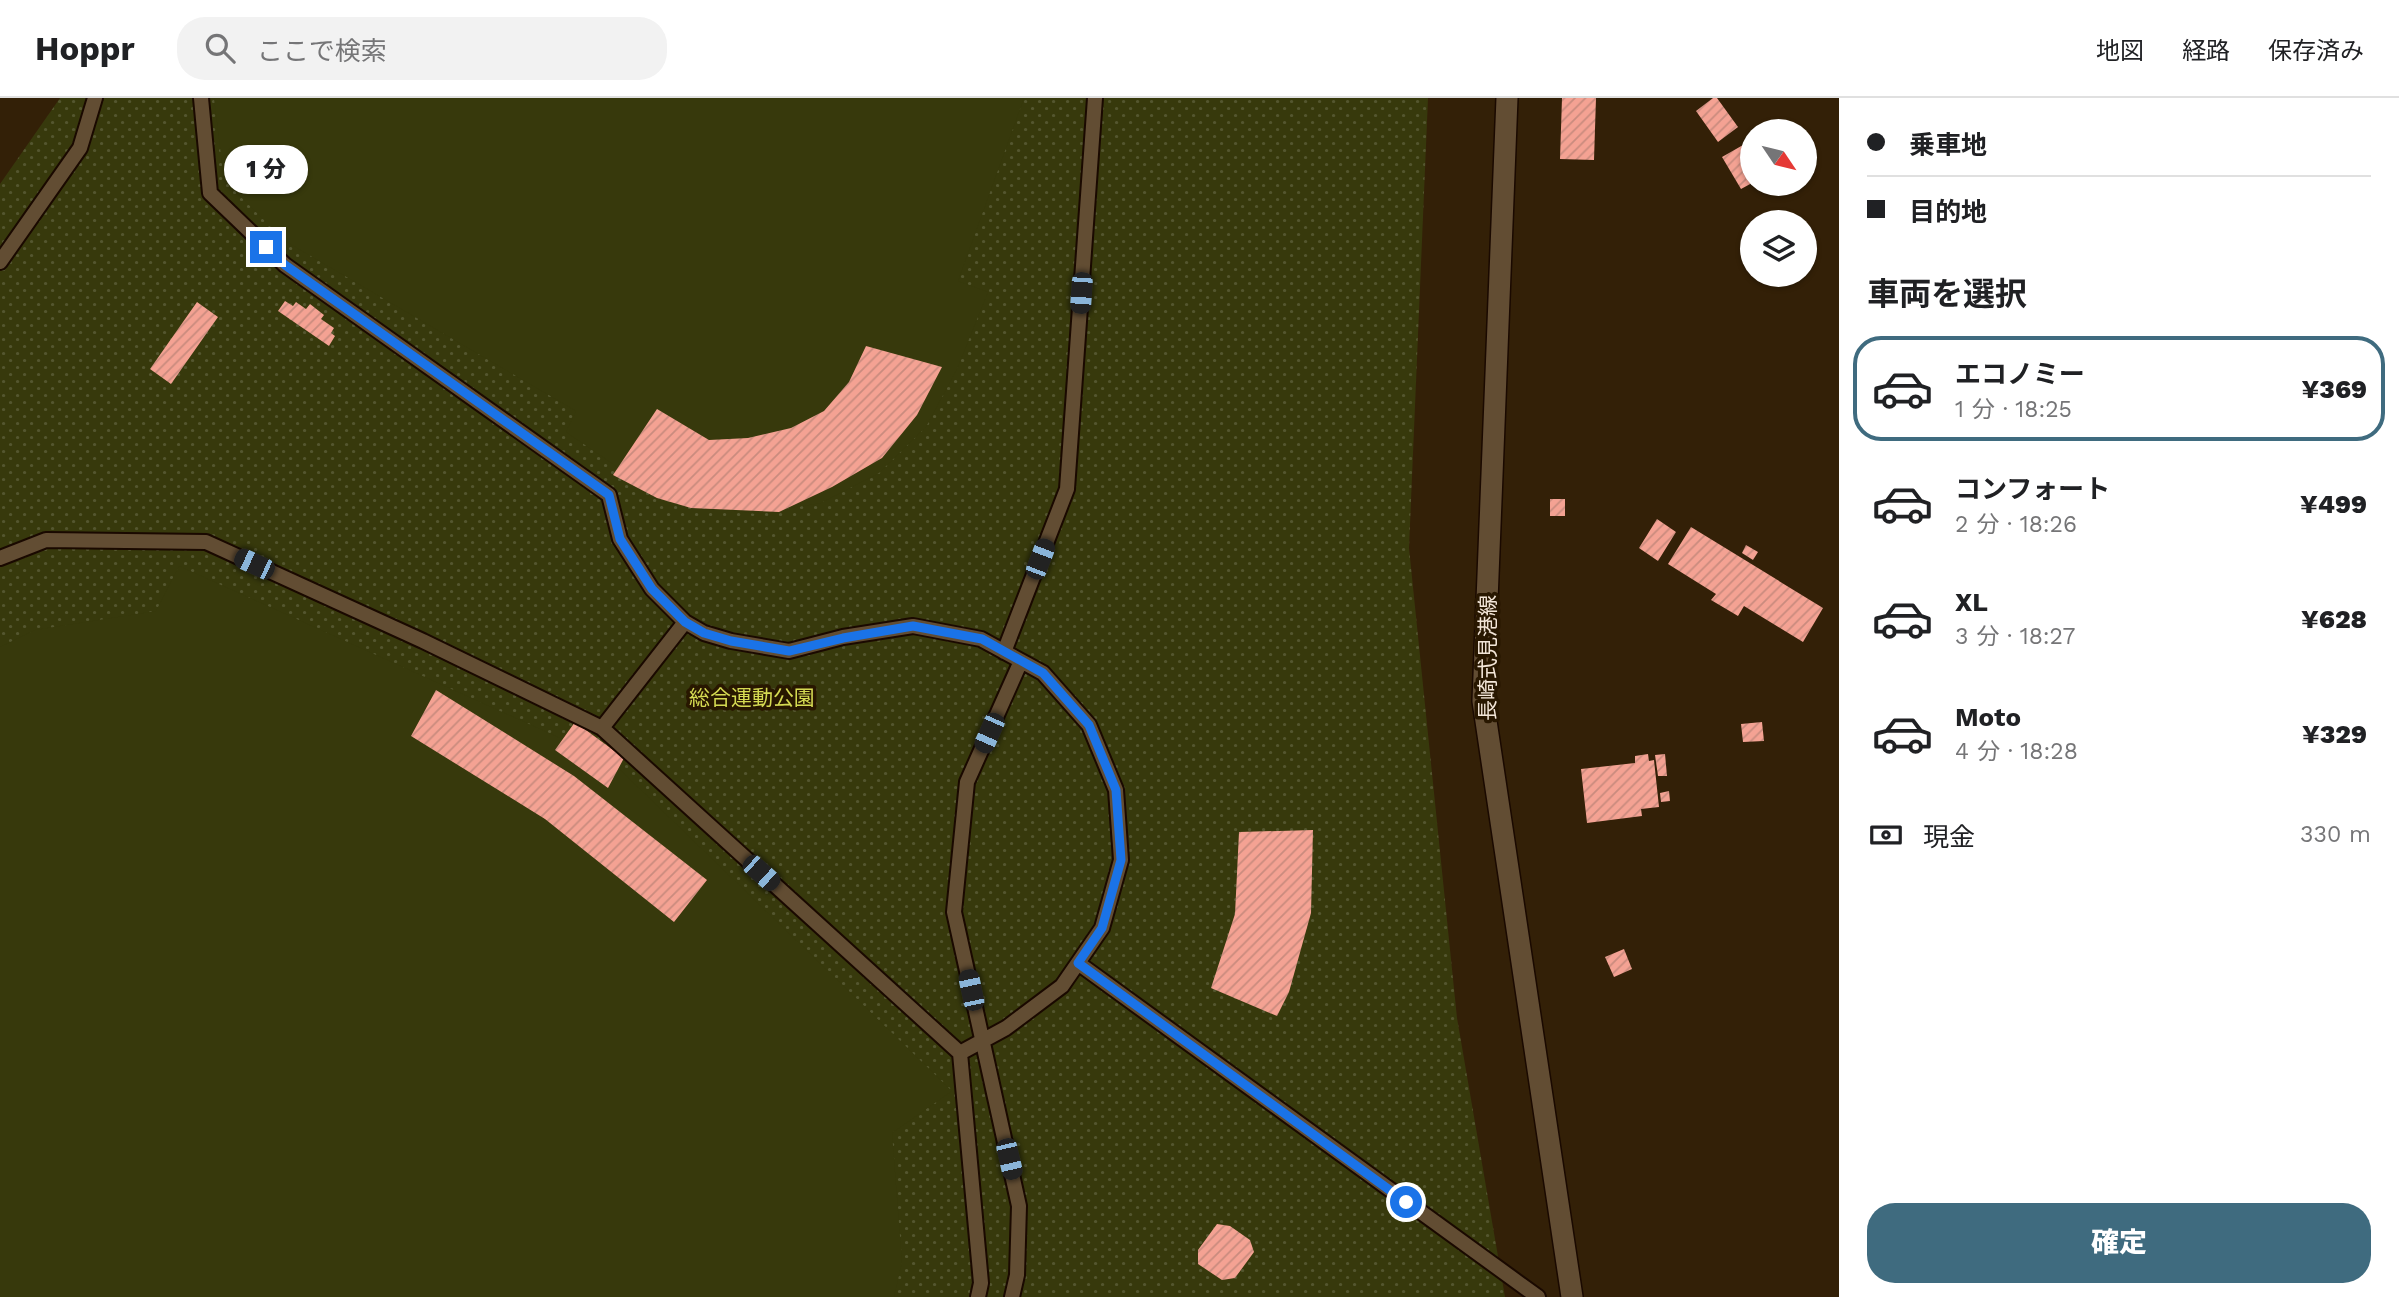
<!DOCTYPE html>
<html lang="ja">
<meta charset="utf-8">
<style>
:root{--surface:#fff;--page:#f2f2f2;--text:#202124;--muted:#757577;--line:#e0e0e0;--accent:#3f6b7f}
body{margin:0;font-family:"Work Sans","Noto Sans JP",sans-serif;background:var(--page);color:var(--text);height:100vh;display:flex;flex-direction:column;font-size:26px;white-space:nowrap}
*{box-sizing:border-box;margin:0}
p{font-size:23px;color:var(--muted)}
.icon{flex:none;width:38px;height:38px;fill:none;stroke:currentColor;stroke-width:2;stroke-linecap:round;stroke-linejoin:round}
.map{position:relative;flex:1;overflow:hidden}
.details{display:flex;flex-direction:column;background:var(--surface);width:560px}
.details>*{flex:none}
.guide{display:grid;align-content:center;height:154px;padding:0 28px;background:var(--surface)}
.needle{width:46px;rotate:125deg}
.tools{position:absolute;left:1740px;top:21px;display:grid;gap:14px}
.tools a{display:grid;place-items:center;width:77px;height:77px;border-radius:50%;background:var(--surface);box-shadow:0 2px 5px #0004;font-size:35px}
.end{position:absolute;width:32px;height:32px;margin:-16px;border:9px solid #1a73e8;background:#fff;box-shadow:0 0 0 4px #fff}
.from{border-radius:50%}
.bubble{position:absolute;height:49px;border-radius:24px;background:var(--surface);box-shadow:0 2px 5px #0004;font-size:23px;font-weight:800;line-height:49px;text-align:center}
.car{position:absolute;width:21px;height:42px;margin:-21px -10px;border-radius:9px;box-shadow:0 0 5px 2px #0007;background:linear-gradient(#222 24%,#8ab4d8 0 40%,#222 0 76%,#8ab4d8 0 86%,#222 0)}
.guide b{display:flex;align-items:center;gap:24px;height:66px;font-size:26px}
.guide b+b{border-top:2px solid var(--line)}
.guide i{width:18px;height:18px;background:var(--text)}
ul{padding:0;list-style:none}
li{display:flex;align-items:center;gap:21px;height:105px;margin:0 14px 10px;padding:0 14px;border:4px solid transparent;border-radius:28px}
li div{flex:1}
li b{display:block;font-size:26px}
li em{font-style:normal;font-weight:800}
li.current{border-color:var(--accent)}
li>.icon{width:63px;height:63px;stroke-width:1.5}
h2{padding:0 28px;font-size:32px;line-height:84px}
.pay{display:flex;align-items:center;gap:18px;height:77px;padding:0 28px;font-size:26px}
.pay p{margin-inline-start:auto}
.button{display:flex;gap:14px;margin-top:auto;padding:14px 28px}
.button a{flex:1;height:80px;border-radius:28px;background:var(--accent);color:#fff;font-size:28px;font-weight:800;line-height:80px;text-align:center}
header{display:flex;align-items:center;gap:42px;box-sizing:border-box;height:98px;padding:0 35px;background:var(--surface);border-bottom:2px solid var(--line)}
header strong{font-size:33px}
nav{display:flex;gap:38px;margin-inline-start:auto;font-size:24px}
.search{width:490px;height:63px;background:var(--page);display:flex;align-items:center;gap:18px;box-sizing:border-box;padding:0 24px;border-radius:28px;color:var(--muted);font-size:26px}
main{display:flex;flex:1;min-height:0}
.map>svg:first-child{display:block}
</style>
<header>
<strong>Hoppr</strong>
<div class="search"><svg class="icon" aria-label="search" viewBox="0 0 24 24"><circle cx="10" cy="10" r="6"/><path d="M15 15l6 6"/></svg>ここで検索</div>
<nav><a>地図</a><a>経路</a><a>保存済み</a></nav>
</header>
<main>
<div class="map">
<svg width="1839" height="1199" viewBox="0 0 1839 1199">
<defs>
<pattern id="grass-dots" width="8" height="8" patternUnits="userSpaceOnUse" patternTransform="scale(1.75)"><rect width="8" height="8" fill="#37390c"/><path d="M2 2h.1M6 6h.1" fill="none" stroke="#54562f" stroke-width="1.8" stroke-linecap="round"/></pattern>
<pattern id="building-hatch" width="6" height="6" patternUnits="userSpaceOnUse" patternTransform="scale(1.75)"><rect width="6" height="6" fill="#f4a293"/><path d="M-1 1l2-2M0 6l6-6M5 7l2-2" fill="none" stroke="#c98b7e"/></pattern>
</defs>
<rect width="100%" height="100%" fill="#332007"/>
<path fill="url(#grass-dots)" d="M 60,0 L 1428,0 L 1409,450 L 1457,920 L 1505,1199 L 0,1199 L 0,86 Z"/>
<path fill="#37390c" d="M 214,0 L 1024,0 L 958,183 L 988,194 L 957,271 L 926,329 L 879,375 L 821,405 L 756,416 L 692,407 L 632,379 L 566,334 L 576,313 L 285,143 L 224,82 Z
M 179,468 L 611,663 L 952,993 L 892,1035 L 902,1164 L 894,1199 L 0,1199 L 0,549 L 35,532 L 156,513 Z"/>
<path fill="url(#building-hatch)" d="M 1562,0 L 1596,0 L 1594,62 L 1560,61 Z
M 1713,0 L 1717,0 L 1738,29 L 1718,44 L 1696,13 Z
M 1743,47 L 1752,61 L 1752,85 L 1741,91 L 1722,59 Z
M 285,203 L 293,208 L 296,204 L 306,211 L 310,206 L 324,217 L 321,221 L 334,230 L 331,235 L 335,238 L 329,248 L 278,213 Z
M 197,204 L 218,219 L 171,286 L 150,271 Z
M 866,248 L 942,269 L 917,317 L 882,360 L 832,389 L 779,414 L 691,410 L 657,400 L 613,377 L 657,311 L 709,342 L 748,340 L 791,330 L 824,313 L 849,284 Z
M 1550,401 L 1565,401 L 1565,418 L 1550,418 Z
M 1657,421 L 1676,434 L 1658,463 L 1639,450 Z
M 1691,429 L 1823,510 L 1803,544 L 1744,508 L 1738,518 L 1711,502 L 1716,496 L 1668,466 Z
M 1746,447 L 1758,454 L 1753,462 L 1742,455 Z
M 436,592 L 574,678 L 707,782 L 674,824 L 545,721 L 411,638 Z
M 575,624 L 624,660 L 608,690 L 555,652 Z
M 1762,624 L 1764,643 L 1743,644 L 1741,626 Z
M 1648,656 L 1649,663 L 1654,662 L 1659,709 L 1641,711 L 1642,718 L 1587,725 L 1581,671 L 1635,665 L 1635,658 Z
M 1665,656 L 1667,678 L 1658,678 L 1655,657 Z
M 1669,693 L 1670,703 L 1661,704 L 1660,695 Z
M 1313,732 L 1311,815 L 1289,894 L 1277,918 L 1211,890 L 1235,816 L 1239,734 Z
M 1624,851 L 1632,871 L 1614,879 L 1605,859 Z
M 1217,1126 L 1230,1128 L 1250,1142 L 1254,1154 L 1235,1180 L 1222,1182 L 1198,1166 L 1198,1152 Z"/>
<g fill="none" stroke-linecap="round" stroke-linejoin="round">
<g stroke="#1a0900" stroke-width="18">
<path id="lane" d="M 201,0 L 210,95 L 285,167 L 609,397 L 620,441 L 652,491 L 685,524 L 704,535 L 731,543 L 789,553 L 843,539 L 913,528 L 981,541 L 1043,575 L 1089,627 L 1116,692 L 1121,762 L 1102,830 L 1062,888 L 1006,930 L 960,955
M 0,164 L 80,50 L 95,0
M 0,460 L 46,442 L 206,444 L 423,543 L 602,630 L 960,955 L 981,1185 L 978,1199
M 1004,554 L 1067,391 L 1095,0
M 602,630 L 685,524
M 1078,865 L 1538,1199
M 1012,1199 L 1017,1177 L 1019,1108 L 954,814 L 967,684 L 1021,563"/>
</g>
<g stroke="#1a0900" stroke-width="24">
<path id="secondary" d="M 1507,0 L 1483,603 L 1572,1199"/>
</g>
<use href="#lane" stroke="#624d33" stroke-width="14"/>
<use href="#secondary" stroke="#624d33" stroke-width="21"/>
</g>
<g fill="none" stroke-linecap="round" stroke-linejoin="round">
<path stroke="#1a73e8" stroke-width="9" d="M 266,149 L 285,167 L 609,397 L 620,441 L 652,491 L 685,524 L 704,535 L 731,543 L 789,553 L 843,540 L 913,528 L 982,541 L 1043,575 L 1089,627 L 1116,692 L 1121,762 L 1102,830 L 1078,865 L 1406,1104"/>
</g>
<g text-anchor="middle" stroke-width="7" stroke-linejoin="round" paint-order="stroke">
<g font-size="21" fill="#f3e6d8" stroke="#281700">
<text transform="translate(1488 560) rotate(-90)" y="7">長崎式見港線</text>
</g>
<g font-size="21" fill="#d5da52" stroke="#281700">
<text x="752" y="607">総合運動公園</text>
</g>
</g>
</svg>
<div class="tools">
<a><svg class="needle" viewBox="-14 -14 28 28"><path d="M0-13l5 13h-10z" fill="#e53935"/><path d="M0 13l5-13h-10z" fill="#757577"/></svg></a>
<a><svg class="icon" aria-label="layers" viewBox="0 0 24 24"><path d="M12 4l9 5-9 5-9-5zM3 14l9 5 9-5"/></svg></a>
</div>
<i class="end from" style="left:1406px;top:1104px"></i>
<i class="end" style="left:266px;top:149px"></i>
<div class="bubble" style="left:224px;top:47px;width:84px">1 分</div>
<i class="car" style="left:1081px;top:195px;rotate:184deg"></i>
<i class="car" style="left:1040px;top:461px;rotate:21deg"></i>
<i class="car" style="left:254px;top:466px;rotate:295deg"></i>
<i class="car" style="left:989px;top:635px;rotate:204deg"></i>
<i class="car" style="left:761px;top:775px;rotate:132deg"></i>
<i class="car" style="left:971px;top:892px;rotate:348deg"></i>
<i class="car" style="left:1009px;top:1061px;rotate:167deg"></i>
</div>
<section class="details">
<div class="guide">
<b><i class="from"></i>乗車地</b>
<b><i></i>目的地</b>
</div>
<h2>車両を選択</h2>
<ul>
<li class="current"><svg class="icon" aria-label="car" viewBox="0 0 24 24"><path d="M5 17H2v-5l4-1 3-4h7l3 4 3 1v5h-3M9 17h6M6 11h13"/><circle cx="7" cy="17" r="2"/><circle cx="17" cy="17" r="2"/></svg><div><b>エコノミー</b><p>1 分 · 18:25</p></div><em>¥369</em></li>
<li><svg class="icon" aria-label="car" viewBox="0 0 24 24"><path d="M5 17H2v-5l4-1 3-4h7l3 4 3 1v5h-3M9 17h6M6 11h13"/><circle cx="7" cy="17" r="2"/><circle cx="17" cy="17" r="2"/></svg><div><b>コンフォート</b><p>2 分 · 18:26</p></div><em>¥499</em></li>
<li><svg class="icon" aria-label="car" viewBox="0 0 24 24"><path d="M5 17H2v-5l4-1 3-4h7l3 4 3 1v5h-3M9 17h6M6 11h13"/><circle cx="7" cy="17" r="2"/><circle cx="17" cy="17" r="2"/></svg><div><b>XL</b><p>3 分 · 18:27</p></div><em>¥628</em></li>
<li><svg class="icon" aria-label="car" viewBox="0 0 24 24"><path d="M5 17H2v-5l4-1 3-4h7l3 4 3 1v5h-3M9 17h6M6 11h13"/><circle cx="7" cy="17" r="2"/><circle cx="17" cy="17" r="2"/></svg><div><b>Moto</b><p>4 分 · 18:28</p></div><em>¥329</em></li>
</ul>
<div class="pay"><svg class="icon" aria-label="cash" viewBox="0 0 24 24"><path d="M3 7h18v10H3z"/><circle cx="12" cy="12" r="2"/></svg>現金<p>330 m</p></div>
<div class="button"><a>確定</a></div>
</section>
</main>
